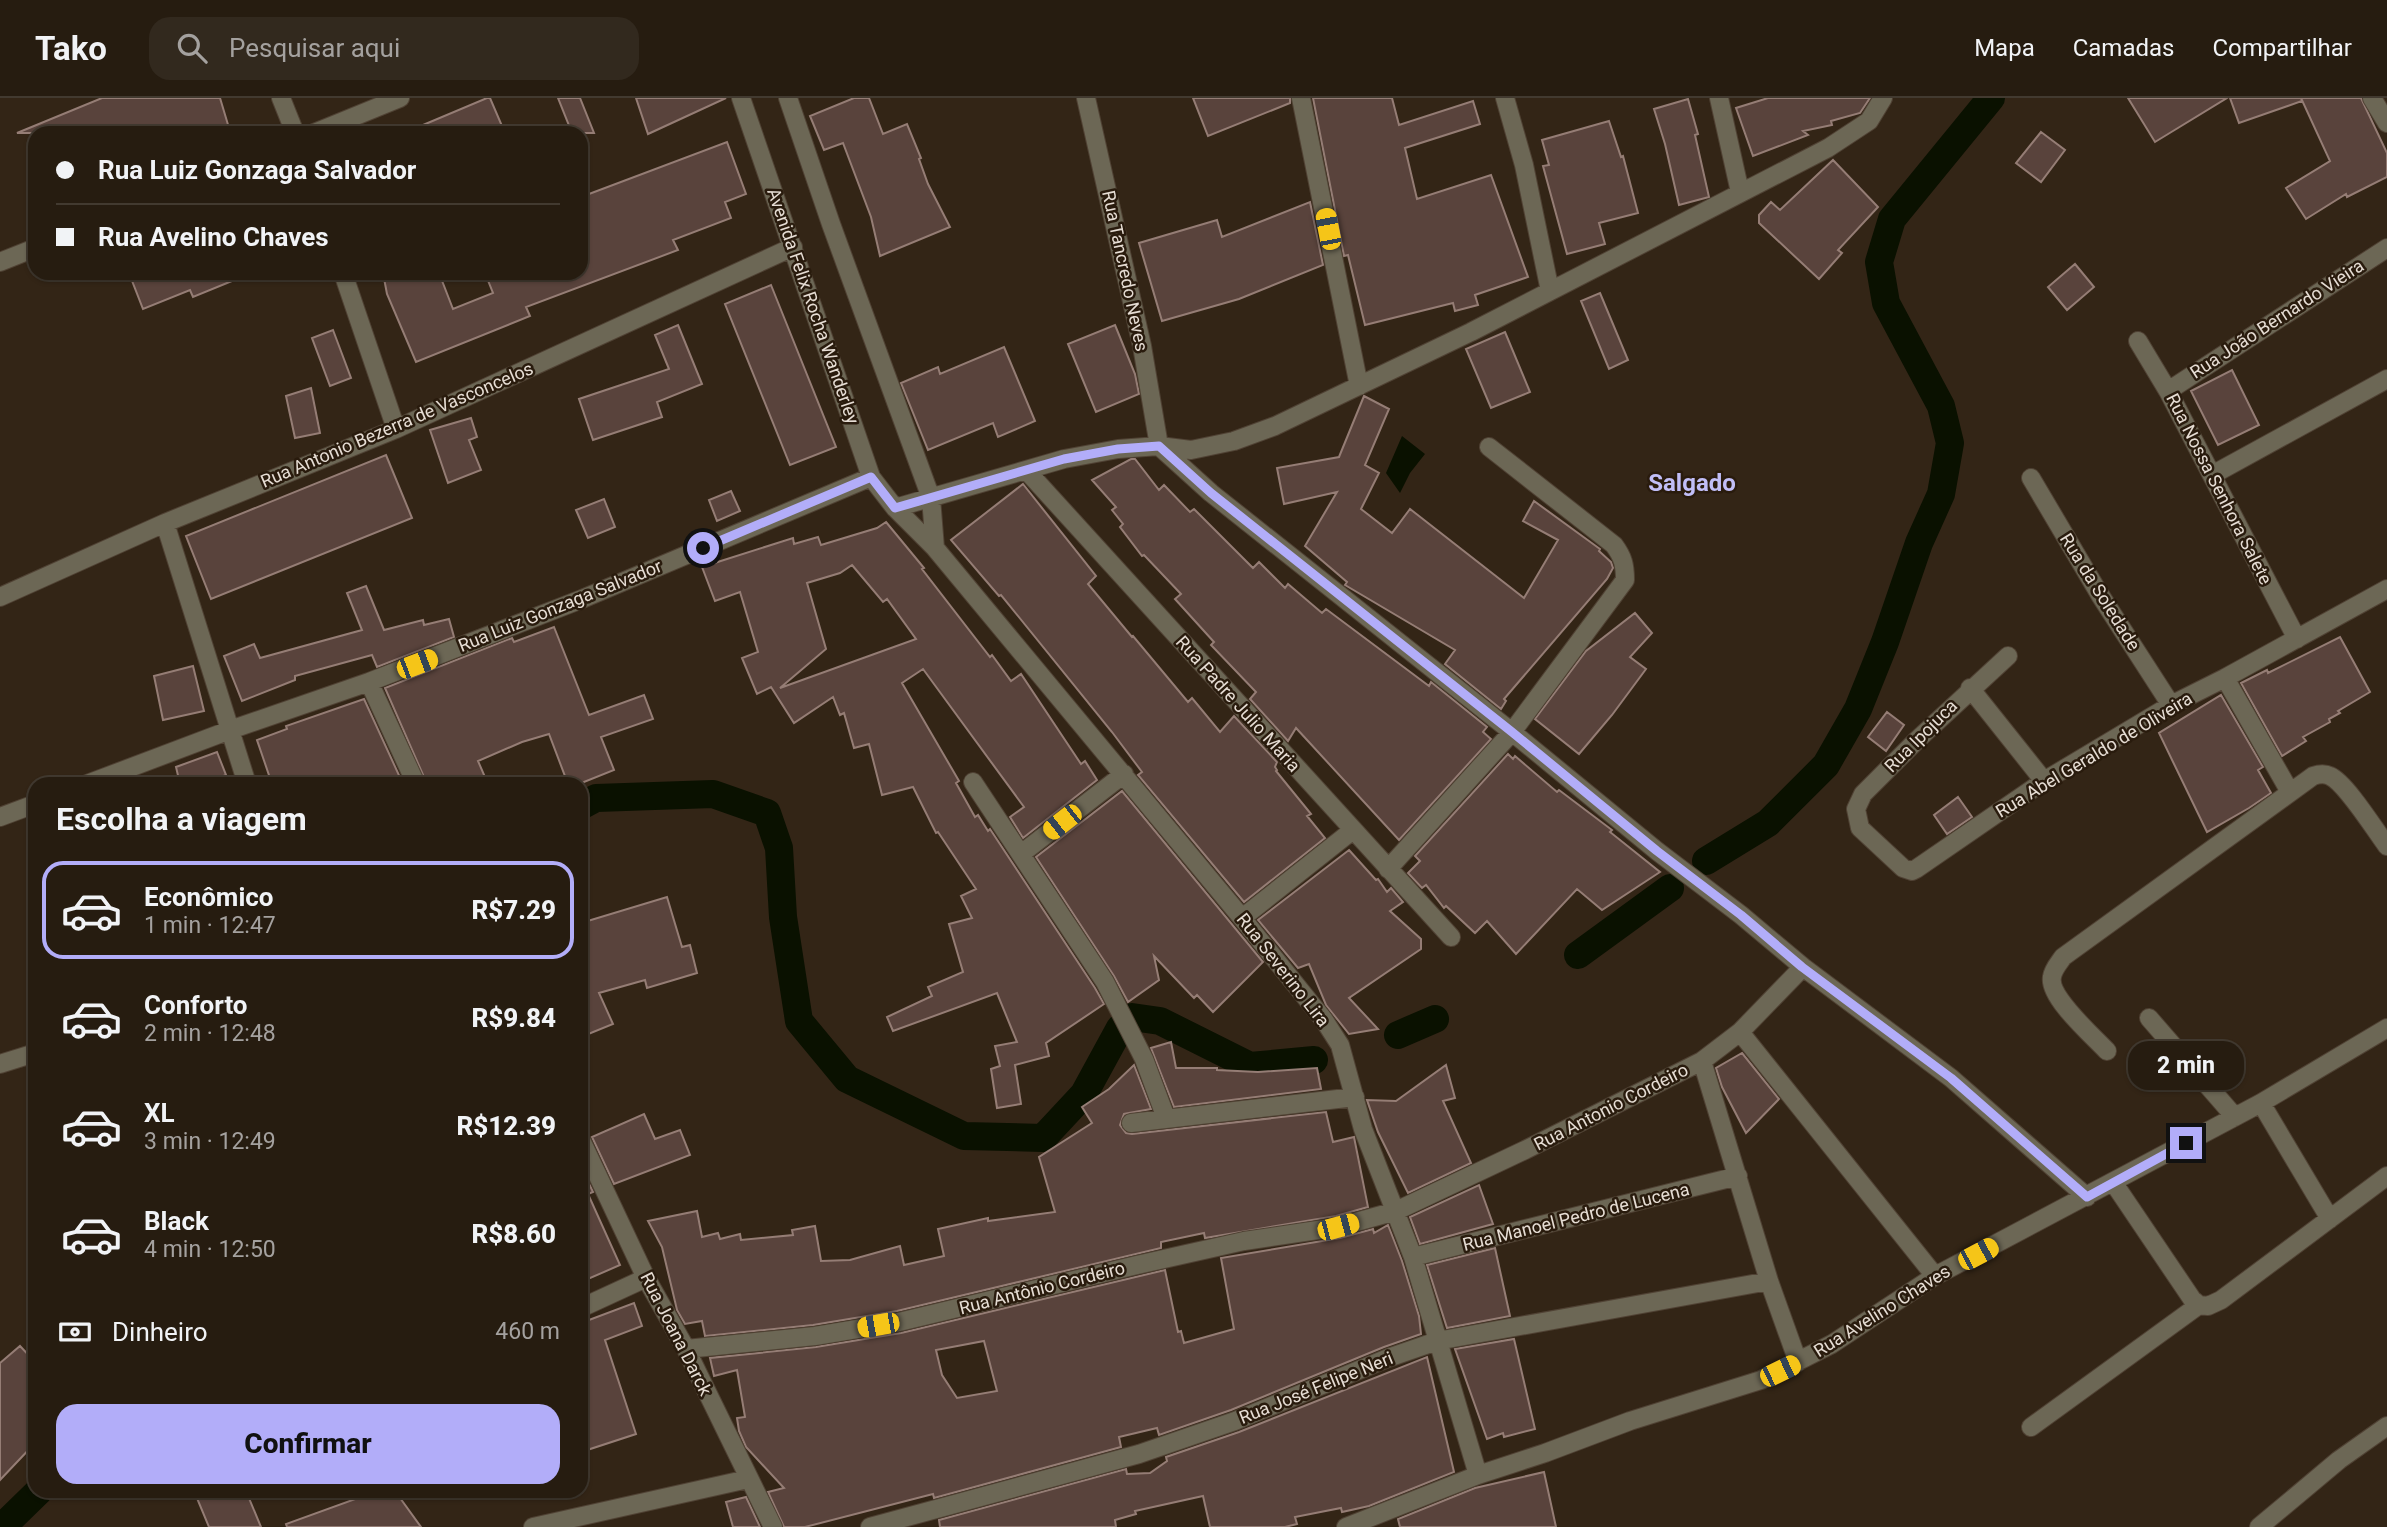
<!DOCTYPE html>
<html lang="pt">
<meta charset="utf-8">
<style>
:root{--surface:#261c10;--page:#32291e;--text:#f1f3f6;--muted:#a4a19f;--line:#423a30;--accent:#b2adf9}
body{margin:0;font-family:Roboto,sans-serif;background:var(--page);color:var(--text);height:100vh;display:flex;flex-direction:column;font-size:26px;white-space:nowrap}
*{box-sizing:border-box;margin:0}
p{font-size:23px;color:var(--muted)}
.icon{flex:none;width:38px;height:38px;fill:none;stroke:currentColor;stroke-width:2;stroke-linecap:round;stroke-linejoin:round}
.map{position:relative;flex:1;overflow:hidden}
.side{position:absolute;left:28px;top:679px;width:560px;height:721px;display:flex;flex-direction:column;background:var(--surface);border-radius:21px;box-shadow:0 2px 5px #0004,0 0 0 2px var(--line)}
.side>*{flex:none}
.top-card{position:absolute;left:28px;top:28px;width:560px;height:154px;border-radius:21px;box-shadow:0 2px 5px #0004,0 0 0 2px var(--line);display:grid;align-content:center;height:154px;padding:0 28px;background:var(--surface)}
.end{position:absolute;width:32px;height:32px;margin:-16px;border:9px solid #b2adf9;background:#111;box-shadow:0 0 0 4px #111}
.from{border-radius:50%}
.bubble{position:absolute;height:49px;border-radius:21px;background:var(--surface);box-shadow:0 2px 5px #0004,0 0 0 2px var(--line);font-size:23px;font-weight:800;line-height:49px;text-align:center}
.car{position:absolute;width:21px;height:42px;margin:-21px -10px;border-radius:9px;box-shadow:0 0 5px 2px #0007;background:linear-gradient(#f5c518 24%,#345 0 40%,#f5c518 0 76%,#345 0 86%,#f5c518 0)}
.top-card b{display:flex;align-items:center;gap:24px;height:66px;font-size:26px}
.top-card b+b{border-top:2px solid var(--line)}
.top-card i{width:18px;height:18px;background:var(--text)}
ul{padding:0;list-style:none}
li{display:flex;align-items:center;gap:21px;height:98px;margin:0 14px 10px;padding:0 14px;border:4px solid transparent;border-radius:21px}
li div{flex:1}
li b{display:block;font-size:26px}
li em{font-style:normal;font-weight:800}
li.active{border-color:var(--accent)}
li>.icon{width:63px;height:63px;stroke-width:1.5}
h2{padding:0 28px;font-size:32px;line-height:84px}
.pay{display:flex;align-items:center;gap:18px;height:77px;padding:0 28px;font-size:26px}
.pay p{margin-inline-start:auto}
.action{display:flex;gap:14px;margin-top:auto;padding:14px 28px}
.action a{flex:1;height:80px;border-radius:21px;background:var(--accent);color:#111;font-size:28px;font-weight:800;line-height:80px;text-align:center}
header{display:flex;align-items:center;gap:42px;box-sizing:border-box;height:98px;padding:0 35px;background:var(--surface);border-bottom:2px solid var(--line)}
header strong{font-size:33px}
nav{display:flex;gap:38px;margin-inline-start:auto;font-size:24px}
.search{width:490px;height:63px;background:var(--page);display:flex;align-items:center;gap:18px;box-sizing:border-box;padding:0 24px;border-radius:21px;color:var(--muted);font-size:26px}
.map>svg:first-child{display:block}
</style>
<header>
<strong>Tako</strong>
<div class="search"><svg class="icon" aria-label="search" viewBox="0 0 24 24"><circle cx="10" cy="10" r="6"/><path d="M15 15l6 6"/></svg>Pesquisar aqui</div>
<nav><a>Mapa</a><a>Camadas</a><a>Compartilhar</a></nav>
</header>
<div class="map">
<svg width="2387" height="1429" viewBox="0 0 2387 1429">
<rect width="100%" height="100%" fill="#332516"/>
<path fill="#0a1100" d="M 1402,338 L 1425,356 L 1410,375 L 1400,395 L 1386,375 Z"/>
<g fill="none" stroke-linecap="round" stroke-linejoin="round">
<path stroke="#0a1100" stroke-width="28" d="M 581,708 L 596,700 L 713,696 L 767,715 L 779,750 L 783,819 L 799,923 L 847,981 L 964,1038 L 1043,1040 L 1084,996 L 1120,930
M 1706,763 L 1768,725 L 1826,667 L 1858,611 L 1885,544 L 1919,445 L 1941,396 L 1950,345 L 1941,308 L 1886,205 L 1879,164 L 1892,121 L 1991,0
M 1578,857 L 1670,790
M 1132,919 L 1160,923 L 1250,968 L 1314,962
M 1398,937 L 1435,921
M 2,1429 L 39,1393"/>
</g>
<path fill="#59433c" stroke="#957d75" stroke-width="2" fill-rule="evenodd" d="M 102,0 L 220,0 L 229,30 L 213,35 L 17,35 Z
M 487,0 L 490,0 L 505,35 L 404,35 Z
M 558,0 L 580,0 L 594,35 L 572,35 Z
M 636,0 L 726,0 L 648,36 Z
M 854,0 L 869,0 L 883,36 L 907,26 L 921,60 L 919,61 L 928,86 L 950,129 L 880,158 L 871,119 L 843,45 L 824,52 L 810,18 Z
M 1193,0 L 1290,0 L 1290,5 L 1208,38 Z
M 1313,0 L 1392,0 L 1399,27 L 1473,3 L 1480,26 L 1405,50 L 1417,101 L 1491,77 L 1528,179 L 1475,197 L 1478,207 L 1455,213 L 1453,205 L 1365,227 L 1348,157 L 1344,158 Z
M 1768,0 L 1870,0 L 1860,15 L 1831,23 L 1832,27 L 1803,33 L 1808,37 L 1753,58 L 1736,10 Z
M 2128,0 L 2227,0 L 2155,44 Z
M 2230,0 L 2361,0 L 2387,55 L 2387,79 L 2347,99 L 2346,96 L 2306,121 L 2286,90 L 2330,63 L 2301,0 L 2302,3 L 2239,25 Z
M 1688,1 L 1698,36 L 1695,37 L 1709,99 L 1679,107 L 1665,46 L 1654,11 Z
M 1609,23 L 1621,59 L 1623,58 L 1638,115 L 1599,125 L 1605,146 L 1567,156 L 1543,68 L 1549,67 L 1542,42 Z
M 2041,34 L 2065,52 L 2041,84 L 2016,65 Z
M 727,44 L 746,96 L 725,104 L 731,120 L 673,142 L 678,152 L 526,209 L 530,218 L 416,264 L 387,196 L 383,175 L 439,175 L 453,211 L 493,195 L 485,175 L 581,175 L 581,99 Z
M 1833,62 L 1878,109 L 1838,152 L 1842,155 L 1819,181 L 1759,125 L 1759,117 L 1771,104 L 1780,112 Z
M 1310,104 L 1323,167 L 1239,201 L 1162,223 L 1139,145 L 1217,122 L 1222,139 Z
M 2075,166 L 2094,189 L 2067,212 L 2048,189 Z
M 129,175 L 249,175 L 249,176 L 193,199 L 190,192 L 143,211 Z
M 771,187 L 836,349 L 790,367 L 725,206 Z
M 1600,195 L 1628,262 L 1609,271 L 1581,203 Z
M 678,227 L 702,286 L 657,304 L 662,319 L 593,342 L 579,301 L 669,271 L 655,237 Z
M 1115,227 L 1135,276 L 1139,296 L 1096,314 L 1068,246 Z
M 333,232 L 351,280 L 330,288 L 312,240 Z
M 1505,234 L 1530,294 L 1491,310 L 1466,251 Z
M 1004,249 L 1035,323 L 998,339 L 993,325 L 928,352 L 901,285 L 938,269 L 940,276 Z
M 2232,272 L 2259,327 L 2218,347 L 2191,293 Z
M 311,290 L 320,335 L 295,340 L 286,298 Z
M 1364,298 L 1389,311 L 1365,367 L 1379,375 L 1361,411 L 1392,435 L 1410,411 L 1524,500 L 1558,442 L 1523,423 L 1534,403 L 1600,451 L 1599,453 L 1611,464 L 1613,470 L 1607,481 L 1504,601 L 1506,603 L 1501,611 L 1445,566 L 1455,552 L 1345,487 L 1347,484 L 1305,448 L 1337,394 L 1284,406 L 1277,370 L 1339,359 Z
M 471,320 L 477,339 L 469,342 L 481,372 L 448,385 L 430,332 Z
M 386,357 L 412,420 L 211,501 L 186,438 Z
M 1131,361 L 1135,361 L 1159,392 L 1164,387 L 1190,414 L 1194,411 L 1253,470 L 1259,464 L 1285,490 L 1288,486 L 1322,515 L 1326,511 L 1429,588 L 1431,584 L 1487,629 L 1483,634 L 1491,641 L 1399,742 L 1296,630 L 1288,643 L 1250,601 L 1256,594 L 1211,547 L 1214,544 L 1175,501 L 1181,496 L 1144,457 L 1142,458 L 1120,429 L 1123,426 L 1112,412 L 1116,409 L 1092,382 Z
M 1023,386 L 1096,478 L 1088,486 L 1132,539 L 1133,538 L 1188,604 L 1192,600 L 1220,634 L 1234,618 L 1277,664 L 1275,669 L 1277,672 L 1276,673 L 1311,716 L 1307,718 L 1325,740 L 1244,804 L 1138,677 L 1142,674 L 1112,634 L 1001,497 L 999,498 L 951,442 Z
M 731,393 L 740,413 L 717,423 L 709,402 Z
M 604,401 L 615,429 L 588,440 L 576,412 Z
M 886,424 L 924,470 L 922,471 L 990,559 L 992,557 L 1011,583 L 1021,576 L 1081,666 L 1085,663 L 1097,682 L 1023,740 L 1010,719 L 1024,709 L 923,571 L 902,585 L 959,683 L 956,685 L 975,719 L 978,717 L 988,733 L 990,731 L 1095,890 L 1104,906 L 1046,945 L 1049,958 L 1015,967 L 1021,1006 L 997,1010 L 991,971 L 1000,968 L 995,948 L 1017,944 L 997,895 L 893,933 L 887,919 L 932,898 L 928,889 L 963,874 L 949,826 L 972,820 L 961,798 L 976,791 L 938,734 L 936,735 L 913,689 L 882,697 L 869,646 L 854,650 L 844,615 L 840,617 L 833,599 L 794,625 L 771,589 L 757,596 L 742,560 L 758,554 L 740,494 L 715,503 L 702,469 L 793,440 L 794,446 L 818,439 L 821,447 L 877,430 ZM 852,467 L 883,504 L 887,501 L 916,541 L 780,590 L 826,551 L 807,485 L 840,475 Z
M 366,488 L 384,532 L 423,522 L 424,527 L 449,521 L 454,539 L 377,569 L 372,557 L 295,578 L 295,582 L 242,603 L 224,558 L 254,546 L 260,560 L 362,532 L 347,495 Z
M 1635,515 L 1652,535 L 1630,559 L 1646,571 L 1612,617 L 1579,656 L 1535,621 L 1586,553 Z
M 554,529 L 589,617 L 644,597 L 653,621 L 601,639 L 614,672 L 579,686 L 568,686 L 549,636 L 522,644 L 478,663 L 488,686 L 427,686 L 385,590 L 512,540 L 514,544 Z
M 2340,539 L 2370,594 L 2338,613 L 2340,615 L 2329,621 L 2330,624 L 2303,639 L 2306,643 L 2282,658 L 2241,585 L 2267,572 L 2268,575 Z
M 193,568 L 204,613 L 163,622 L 154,578 Z
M 2221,597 L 2263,669 L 2258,672 L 2271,695 L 2249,710 L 2207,734 L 2159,635 Z
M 364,601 L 403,686 L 272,686 L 257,642 L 287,631 L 286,628 Z
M 1887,614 L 1904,627 L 1886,653 L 1868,639 Z
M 217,654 L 226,677 L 223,678 L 226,686 L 180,686 L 176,669 Z
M 1508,656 L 1513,661 L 1515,658 L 1557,694 L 1559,692 L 1612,732 L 1610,734 L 1660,774 L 1602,812 L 1577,791 L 1516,856 L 1487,823 L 1475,835 L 1446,808 L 1444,810 L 1426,787 L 1422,790 L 1408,775 L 1420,763 L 1415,758 Z
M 1122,693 L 1263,864 L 1213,914 L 1197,897 L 1194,900 L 1154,858 L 1159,882 L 1128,904 L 1114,878 L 1036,759 Z
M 1958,699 L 1972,719 L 1947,736 L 1934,717 Z
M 1349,752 L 1376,782 L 1378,781 L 1387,794 L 1391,790 L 1403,804 L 1390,813 L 1421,841 L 1421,851 L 1349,900 L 1378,931 L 1349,936 L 1326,907 L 1309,866 L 1298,870 L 1258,822 Z
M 667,799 L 682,849 L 690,847 L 697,875 L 647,890 L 645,882 L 599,895 L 613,926 L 581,939 L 581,825 Z
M 1171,944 L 1176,970 L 1217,970 L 1217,972 L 1258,974 L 1317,970 L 1321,991 L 1174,1009 L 1151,950 Z
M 1742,955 L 1779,1001 L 1746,1035 L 1722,989 L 1716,970 Z
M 1134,967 L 1151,1011 L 1124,1016 L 1120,1027 L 1126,1035 L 1132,1036 L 1326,1014 L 1333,1044 L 1354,1039 L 1368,1109 L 1336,1118 L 1205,1140 L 1204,1135 L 1161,1144 L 1161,1150 L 897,1213 L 813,1227 L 705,1238 L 702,1223 L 685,1226 L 677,1212 L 662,1149 L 648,1123 L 697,1113 L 702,1139 L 718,1135 L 720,1141 L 740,1136 L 741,1142 L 793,1137 L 792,1132 L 815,1128 L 821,1163 L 850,1162 L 900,1148 L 904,1167 L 944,1158 L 938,1131 L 988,1120 L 988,1123 L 1055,1114 L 1039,1059 L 1092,1025 L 1082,1009 L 1109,991 Z
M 1446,967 L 1455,1000 L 1443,1003 L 1471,1065 L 1408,1095 L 1378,1034 L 1367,1002 L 1396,1003 Z
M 644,1016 L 655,1041 L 680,1032 L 690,1057 L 614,1086 L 592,1039 Z
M 581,1069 L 593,1094 L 588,1096 L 620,1167 L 581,1184 Z
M 1479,1087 L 1493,1126 L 1420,1146 L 1410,1119 Z
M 1388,1127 L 1402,1163 L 1419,1218 L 1421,1236 L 1384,1249 L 1231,1312 L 1159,1337 L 1157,1330 L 1119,1339 L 1121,1349 L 934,1400 L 933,1396 L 805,1429 L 784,1429 L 768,1394 L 784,1390 L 746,1349 L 739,1333 L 737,1320 L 745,1319 L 737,1272 L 714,1278 L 710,1260 L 816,1249 L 901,1235 L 1165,1172 L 1178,1234 L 1181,1233 L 1184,1245 L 1234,1231 L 1221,1160 L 1340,1140 L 1373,1131 L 1374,1135 ZM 984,1243 L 997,1293 L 957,1300 L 942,1277 L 936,1252 Z
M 1495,1150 L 1510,1218 L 1447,1230 L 1427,1167 Z
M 634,1205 L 642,1228 L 605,1242 L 636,1336 L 581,1354 L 581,1225 Z
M 1514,1241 L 1535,1331 L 1504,1339 L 1503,1335 L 1487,1341 L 1455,1251 Z
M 20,1248 L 35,1264 L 35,1345 L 0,1382 L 0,1265 Z
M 1427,1259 L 1454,1374 L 1369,1408 L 1342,1414 L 1341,1410 L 1295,1419 L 1297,1426 L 1285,1429 L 1210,1429 L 1203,1398 L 1135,1413 L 1136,1416 L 1115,1422 L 1116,1429 L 940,1429 L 939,1422 L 1126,1371 L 1127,1376 L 1150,1375 L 1167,1363 L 1166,1359 L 1239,1334 Z
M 1544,1374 L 1556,1429 L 1400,1429 L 1398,1421 L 1475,1390 Z
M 194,1393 L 246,1393 L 261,1429 L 209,1429 Z
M 389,1393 L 395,1393 L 421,1429 L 287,1429 L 286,1426 L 369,1396 L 370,1399 Z
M 746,1399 L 760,1429 L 733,1429 L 726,1404 Z"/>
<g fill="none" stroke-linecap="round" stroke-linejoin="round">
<g stroke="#504234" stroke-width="20">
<path id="street" d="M 281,0 L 295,35
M 741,0 L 871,379 L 895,410 L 935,450 L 1242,820 L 1324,922 L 1340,947 L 1363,1031 L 1413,1159 L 1478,1377
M 788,0 L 831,126 L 931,400 L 935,450
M 1086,0 L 1142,248 L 1159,348 L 1211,395 L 1512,634 L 1657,753 L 1741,817 L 1803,869 L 1951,980 L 2087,1099
M 1301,0 L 1359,288
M 1505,0 L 1524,67 L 1550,193
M 1719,0 L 1740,94
M 2372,0 L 2387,25
M 314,35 L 400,0
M 0,164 L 35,150
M 343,175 L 396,331
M 2138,243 L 2168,293 L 2297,541
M 2168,293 L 2387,150
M 1026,372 L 1451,839
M 2212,377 L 2387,281
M 2031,380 L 2100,497 L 2171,607
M 895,410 L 1064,361 L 1118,351 L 1159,348 L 1191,352 L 1234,343 L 1275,328 L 1471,234 L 1828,50 L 1869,23 L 1883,0
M 165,425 L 247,686
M 0,499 L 165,425 L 396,331 L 793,149
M 2008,558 L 1917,642 L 1863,696 L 1856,711 L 1860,730 L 1903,770 L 1912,773 L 1916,771 L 2044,683 L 2171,607 L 2225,580 L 2387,491
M 2225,580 L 2290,694
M 369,584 L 416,686
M 1970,590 L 2044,683
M 973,684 L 1105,884 L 1144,961 L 1166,1020
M 87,686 L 230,632 L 369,584 L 582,501 L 871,379
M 0,719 L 35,706
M 1021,756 L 1124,676
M 1388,771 L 1512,634 L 1625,482 C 1625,467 1623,459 1614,447 L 1489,349
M 1242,820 L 1353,732
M 2149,920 L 2235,1019
M 1740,934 L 1935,1178
M 2107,953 C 2093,938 2048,899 2052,879 C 2053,871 2059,865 2063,859 L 2313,678 C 2319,676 2324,675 2330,678 C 2346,685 2375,732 2387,748
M 1702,963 L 1769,1183 L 1798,1264
M 0,966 L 35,955
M 2261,1005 L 2330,1121
M 1131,1025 L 1355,999
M 581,1042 L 646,1180 L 686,1251 L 773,1429
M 2113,1084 L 2192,1201 L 2199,1207
M 1413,1159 L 1738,1078
M 581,1210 L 646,1180
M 686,1251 L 815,1238 L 899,1224 L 1137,1167 L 1244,1143 L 1338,1129 L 1396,1113 L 1525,1052 L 1702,963 L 1740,934 L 1803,869
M 2031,1329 L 2199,1207 L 2208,1208 L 2221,1202 L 2387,1078
M 533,1429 L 748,1381
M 870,1429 L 1139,1356 L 1235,1323 L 1388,1260 L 1437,1243 L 1769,1183
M 1346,1429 L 1478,1377 L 1545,1355 L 1630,1323 L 1761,1282 L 1832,1246 L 1935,1178 L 2261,1005 L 2387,930
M 2259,1429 L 2339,1362 L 2387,1328"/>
</g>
<use href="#street" stroke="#6c6755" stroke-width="18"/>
</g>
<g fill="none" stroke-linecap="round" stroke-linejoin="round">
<path stroke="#b2adf9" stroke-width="9" d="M 703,450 L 871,379 L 895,410 L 1064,361 L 1118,351 L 1159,348 L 1211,395 L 1512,634 L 1657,753 L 1741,817 L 1802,869 L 1951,980 L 2087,1099 L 2186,1045"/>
</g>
<g text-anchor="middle" stroke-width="5" stroke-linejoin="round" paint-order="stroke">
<g font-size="18" fill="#e6ddd4" stroke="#291b0d">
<text transform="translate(1125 173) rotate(78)" y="6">Rua Tancredo Neves</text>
<text transform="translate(813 208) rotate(71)" y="6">Avenida Felix Rocha Wanderley</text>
<text transform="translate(2277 221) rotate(-33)" y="6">Rua João Bernardo Vieira</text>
<text transform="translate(397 327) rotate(-23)" y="6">Rua Antonio Bezerra de Vasconcelos</text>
<text transform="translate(2219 391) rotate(63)" y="6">Rua Nossa Senhora Salete</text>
<text transform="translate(2100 494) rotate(58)" y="6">Rua da Soledade</text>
<text transform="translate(560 508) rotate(-22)" y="6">Rua Luiz Gonzaga Salvador</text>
<text transform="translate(1238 606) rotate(48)" y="6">Rua Padre Julio Maria</text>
<text transform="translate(1921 638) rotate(-45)" y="6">Rua Ipojuca</text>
<text transform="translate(2094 657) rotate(-31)" y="6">Rua Abel Geraldo de Oliveira</text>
<text transform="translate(1283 872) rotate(52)" y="6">Rua Severino Lira</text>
<text transform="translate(1611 1009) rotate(-27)" y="6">Rua Antonio Cordeiro</text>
<text transform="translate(1576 1119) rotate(-14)" y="6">Rua Manoel Pedro de Lucena</text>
<text transform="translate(1042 1190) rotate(-14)" y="6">Rua Antônio Cordeiro</text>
<text transform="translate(1882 1213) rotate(-32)" y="6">Rua Avelino Chaves</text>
<text transform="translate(676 1236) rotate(63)" y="6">Rua Joana Darck</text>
<text transform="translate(1316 1290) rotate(-22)" y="6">Rua José Felipe Neri</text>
</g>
<g font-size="24" font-weight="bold" fill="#c1bef7" stroke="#291b0d">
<text x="1692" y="393">Salgado</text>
</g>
</g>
</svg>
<i class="end from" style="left:703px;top:450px"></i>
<i class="end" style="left:2186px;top:1045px"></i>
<div class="bubble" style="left:2128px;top:943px;width:116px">2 min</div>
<i class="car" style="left:1328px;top:131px;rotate:349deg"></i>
<i class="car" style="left:417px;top:566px;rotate:69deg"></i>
<i class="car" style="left:1062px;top:724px;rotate:232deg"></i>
<i class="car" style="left:1338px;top:1129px;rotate:75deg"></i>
<i class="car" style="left:1978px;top:1156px;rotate:62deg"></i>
<i class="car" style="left:878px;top:1227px;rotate:260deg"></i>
<i class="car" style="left:1780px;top:1273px;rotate:64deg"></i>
<div class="top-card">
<b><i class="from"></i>Rua Luiz Gonzaga Salvador</b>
<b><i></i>Rua Avelino Chaves</b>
</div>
<section class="side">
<h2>Escolha a viagem</h2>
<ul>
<li class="active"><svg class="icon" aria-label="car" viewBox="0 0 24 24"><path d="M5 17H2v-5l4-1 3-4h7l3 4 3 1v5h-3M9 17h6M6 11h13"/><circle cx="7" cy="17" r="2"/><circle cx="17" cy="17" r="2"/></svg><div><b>Econômico</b><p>1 min · 12:47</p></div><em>R$7.29</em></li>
<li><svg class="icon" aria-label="car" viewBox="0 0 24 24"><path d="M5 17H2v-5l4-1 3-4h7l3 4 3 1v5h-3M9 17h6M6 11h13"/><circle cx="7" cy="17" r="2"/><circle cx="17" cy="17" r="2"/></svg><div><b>Conforto</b><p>2 min · 12:48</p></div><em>R$9.84</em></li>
<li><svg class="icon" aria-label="car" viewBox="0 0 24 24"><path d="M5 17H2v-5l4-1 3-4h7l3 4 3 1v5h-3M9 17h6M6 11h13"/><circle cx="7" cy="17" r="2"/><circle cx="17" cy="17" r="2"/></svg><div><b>XL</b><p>3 min · 12:49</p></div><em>R$12.39</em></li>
<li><svg class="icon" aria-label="car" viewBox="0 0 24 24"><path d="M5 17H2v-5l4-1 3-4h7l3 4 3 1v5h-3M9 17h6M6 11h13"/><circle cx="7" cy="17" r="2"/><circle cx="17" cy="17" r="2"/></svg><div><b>Black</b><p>4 min · 12:50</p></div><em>R$8.60</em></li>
</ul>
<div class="pay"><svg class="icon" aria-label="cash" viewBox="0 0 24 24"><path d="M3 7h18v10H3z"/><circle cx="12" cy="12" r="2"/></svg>Dinheiro<p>460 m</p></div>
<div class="action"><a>Confirmar</a></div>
</section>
</div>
